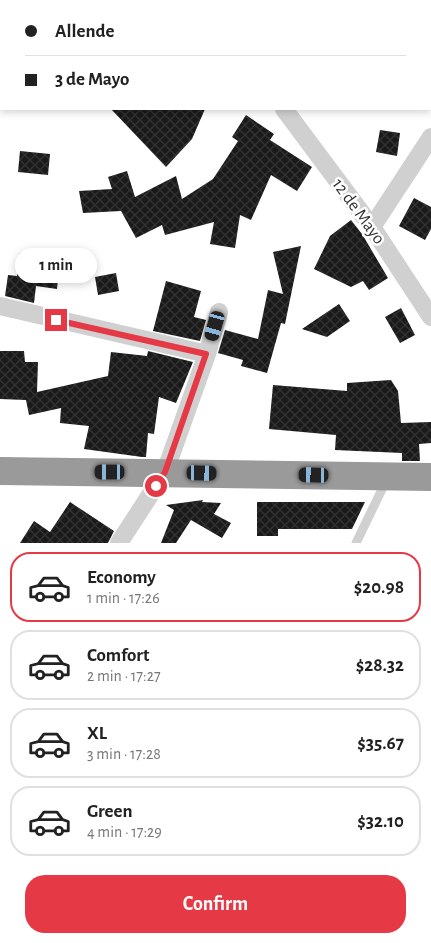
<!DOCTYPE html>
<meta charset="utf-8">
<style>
:root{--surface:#fff;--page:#f2f2f2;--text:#222;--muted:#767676;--line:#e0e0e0;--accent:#e63946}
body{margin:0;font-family:"Alegreya Sans",sans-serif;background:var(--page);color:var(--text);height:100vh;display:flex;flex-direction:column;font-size:19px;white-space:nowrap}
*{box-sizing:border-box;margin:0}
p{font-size:16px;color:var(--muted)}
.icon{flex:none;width:28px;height:28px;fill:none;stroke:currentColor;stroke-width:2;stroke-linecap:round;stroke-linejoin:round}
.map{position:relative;height:543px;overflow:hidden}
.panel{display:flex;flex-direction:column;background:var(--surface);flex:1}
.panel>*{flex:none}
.top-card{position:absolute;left:0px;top:0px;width:431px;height:110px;box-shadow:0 2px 8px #0003;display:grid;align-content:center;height:110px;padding:0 25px;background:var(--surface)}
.end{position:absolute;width:22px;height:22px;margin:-11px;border:6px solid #e63946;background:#fff;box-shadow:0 0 0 2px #fff}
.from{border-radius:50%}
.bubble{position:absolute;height:35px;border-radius:18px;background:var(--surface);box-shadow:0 2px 8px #0003;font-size:16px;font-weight:700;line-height:35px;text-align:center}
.car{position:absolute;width:15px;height:30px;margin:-15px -8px;border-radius:6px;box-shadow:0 0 4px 1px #0007;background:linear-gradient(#222 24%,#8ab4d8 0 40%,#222 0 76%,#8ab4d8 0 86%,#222 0)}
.top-card b{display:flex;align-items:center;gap:18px;height:48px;font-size:19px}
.top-card b+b{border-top:1px solid var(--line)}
.top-card i{width:12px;height:12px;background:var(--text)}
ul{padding:9px 0 0;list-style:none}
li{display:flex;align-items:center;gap:15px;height:70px;margin:0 10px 8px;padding:0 15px;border:2px solid var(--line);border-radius:20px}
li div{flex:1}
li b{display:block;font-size:19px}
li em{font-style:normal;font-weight:700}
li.active{border-color:var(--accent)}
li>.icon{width:45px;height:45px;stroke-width:1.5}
.primary-button{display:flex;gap:10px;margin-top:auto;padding:10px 25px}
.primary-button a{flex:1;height:58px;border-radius:20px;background:var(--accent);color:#fff;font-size:20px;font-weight:700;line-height:58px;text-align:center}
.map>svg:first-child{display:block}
</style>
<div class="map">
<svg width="431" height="543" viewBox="0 0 431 543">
<defs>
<pattern id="building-cross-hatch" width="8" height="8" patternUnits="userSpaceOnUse" patternTransform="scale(1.25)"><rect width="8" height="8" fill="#1a1a1a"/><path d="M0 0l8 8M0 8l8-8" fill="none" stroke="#333"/></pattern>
</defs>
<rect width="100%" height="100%" fill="#fff"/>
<path fill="url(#building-cross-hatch)" d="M 111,109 L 205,109 L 192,139 L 166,167 Z
M 246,115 L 274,134 L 270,140 L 312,167 L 297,191 L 271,175 L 251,220 L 240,215 L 235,248 L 210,244 L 214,222 L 165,235 L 162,225 L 136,238 L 121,211 L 83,213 L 79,191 L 112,189 L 108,177 L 127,171 L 135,197 L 176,176 L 182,199 L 213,179 L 238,141 L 232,137 Z
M 380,130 L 400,133 L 397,156 L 376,152 Z
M 20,151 L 50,154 L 48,175 L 18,172 Z
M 414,198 L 431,207 L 431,229 L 425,240 L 399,226 Z
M 351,220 L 362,234 L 388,278 L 369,290 L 363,281 L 351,287 L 314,269 L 330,236 Z
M 301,246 L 285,324 L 281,323 L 267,373 L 241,366 L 243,360 L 218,353 L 225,330 L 258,339 L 268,290 L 283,294 L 273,252 Z
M 20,253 L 60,258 L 57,289 L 36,286 L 34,303 L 5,296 L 8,275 L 17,276 Z
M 116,273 L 119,291 L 98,295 L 95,277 Z
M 166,281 L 201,291 L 194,317 L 206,320 L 200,341 L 153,331 Z
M 339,304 L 350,321 L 327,337 L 302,329 Z
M 401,308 L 415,335 L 400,343 L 385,317 Z
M 0,351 L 24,351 L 25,362 L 38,362 L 37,392 L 108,376 L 111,352 L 147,356 L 148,351 L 193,362 L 176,403 L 159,397 L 154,434 L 148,433 L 146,457 L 142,457 L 84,449 L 89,426 L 60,423 L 61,408 L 29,415 L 26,400 L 0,399 Z
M 391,380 L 398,391 L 401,423 L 431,422 L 431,443 L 419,444 L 420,461 L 402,461 L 402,453 L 335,450 L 336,435 L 269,429 L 273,385 L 347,391 L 347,383 Z
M 203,500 L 202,502 L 221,503 L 214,514 L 231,523 L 222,538 L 191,520 L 176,543 L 161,543 L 174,510 L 166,505 Z
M 70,502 L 114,531 L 108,543 L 20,543 L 34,521 L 50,532 Z
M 257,502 L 365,502 L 352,529 L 278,529 L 278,536 L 257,536 Z"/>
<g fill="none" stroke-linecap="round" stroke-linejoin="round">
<path stroke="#cdcdcd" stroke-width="3" stroke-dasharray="2.5 2.5" stroke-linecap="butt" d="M 41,1 L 42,0
M 0,102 L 1,99"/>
<path stroke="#d0d0d0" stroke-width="9" d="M 356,543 L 386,481"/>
<path stroke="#d0d0d0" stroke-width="18" d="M 210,0 L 210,1
M 316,0 L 320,1
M 341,1 L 384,0
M 284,109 L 372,227 L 431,317
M 372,227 L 431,137
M 0,306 L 207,354
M 119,543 L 165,472 L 207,354 L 219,312"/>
<path stroke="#9a9a9a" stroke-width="28" d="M 0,471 L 431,477"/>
</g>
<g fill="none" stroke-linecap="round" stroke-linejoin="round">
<path stroke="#e63946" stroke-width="6" d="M 56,320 L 206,354 L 165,472 L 156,486"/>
</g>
<g text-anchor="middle" stroke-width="5" stroke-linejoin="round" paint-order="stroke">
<g font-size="18" fill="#333" stroke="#fff">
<text transform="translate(359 211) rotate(54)" y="6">12 de Mayo</text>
</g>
</g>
</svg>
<i class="end from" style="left:156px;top:486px"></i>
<i class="end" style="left:56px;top:320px"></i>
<div class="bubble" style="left:15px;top:248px;width:82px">1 min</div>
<i class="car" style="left:215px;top:326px;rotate:196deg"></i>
<i class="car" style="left:110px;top:472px;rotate:270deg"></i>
<i class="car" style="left:202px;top:473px;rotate:91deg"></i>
<i class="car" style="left:314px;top:475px;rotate:271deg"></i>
<div class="top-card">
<b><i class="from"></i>Allende</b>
<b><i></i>3 de Mayo</b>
</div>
</div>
<section class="panel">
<ul>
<li class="active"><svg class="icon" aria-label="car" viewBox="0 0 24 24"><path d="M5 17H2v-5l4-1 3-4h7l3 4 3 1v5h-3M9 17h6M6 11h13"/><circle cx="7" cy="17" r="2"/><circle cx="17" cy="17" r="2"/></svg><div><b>Economy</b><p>1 min · 17:26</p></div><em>$20.98</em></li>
<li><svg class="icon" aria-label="car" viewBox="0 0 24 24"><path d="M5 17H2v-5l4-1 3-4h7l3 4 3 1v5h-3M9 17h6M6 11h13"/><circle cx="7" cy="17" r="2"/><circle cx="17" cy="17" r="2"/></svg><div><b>Comfort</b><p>2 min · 17:27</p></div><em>$28.32</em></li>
<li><svg class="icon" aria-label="car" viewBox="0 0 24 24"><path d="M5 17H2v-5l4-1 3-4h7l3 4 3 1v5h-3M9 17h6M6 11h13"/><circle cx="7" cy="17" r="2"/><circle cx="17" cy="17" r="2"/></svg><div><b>XL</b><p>3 min · 17:28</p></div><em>$35.67</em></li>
<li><svg class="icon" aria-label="car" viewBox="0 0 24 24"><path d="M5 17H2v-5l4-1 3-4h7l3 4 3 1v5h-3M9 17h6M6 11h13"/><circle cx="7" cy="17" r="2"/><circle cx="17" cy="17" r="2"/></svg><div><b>Green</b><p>4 min · 17:29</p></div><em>$32.10</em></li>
</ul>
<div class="primary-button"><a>Confirm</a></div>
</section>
